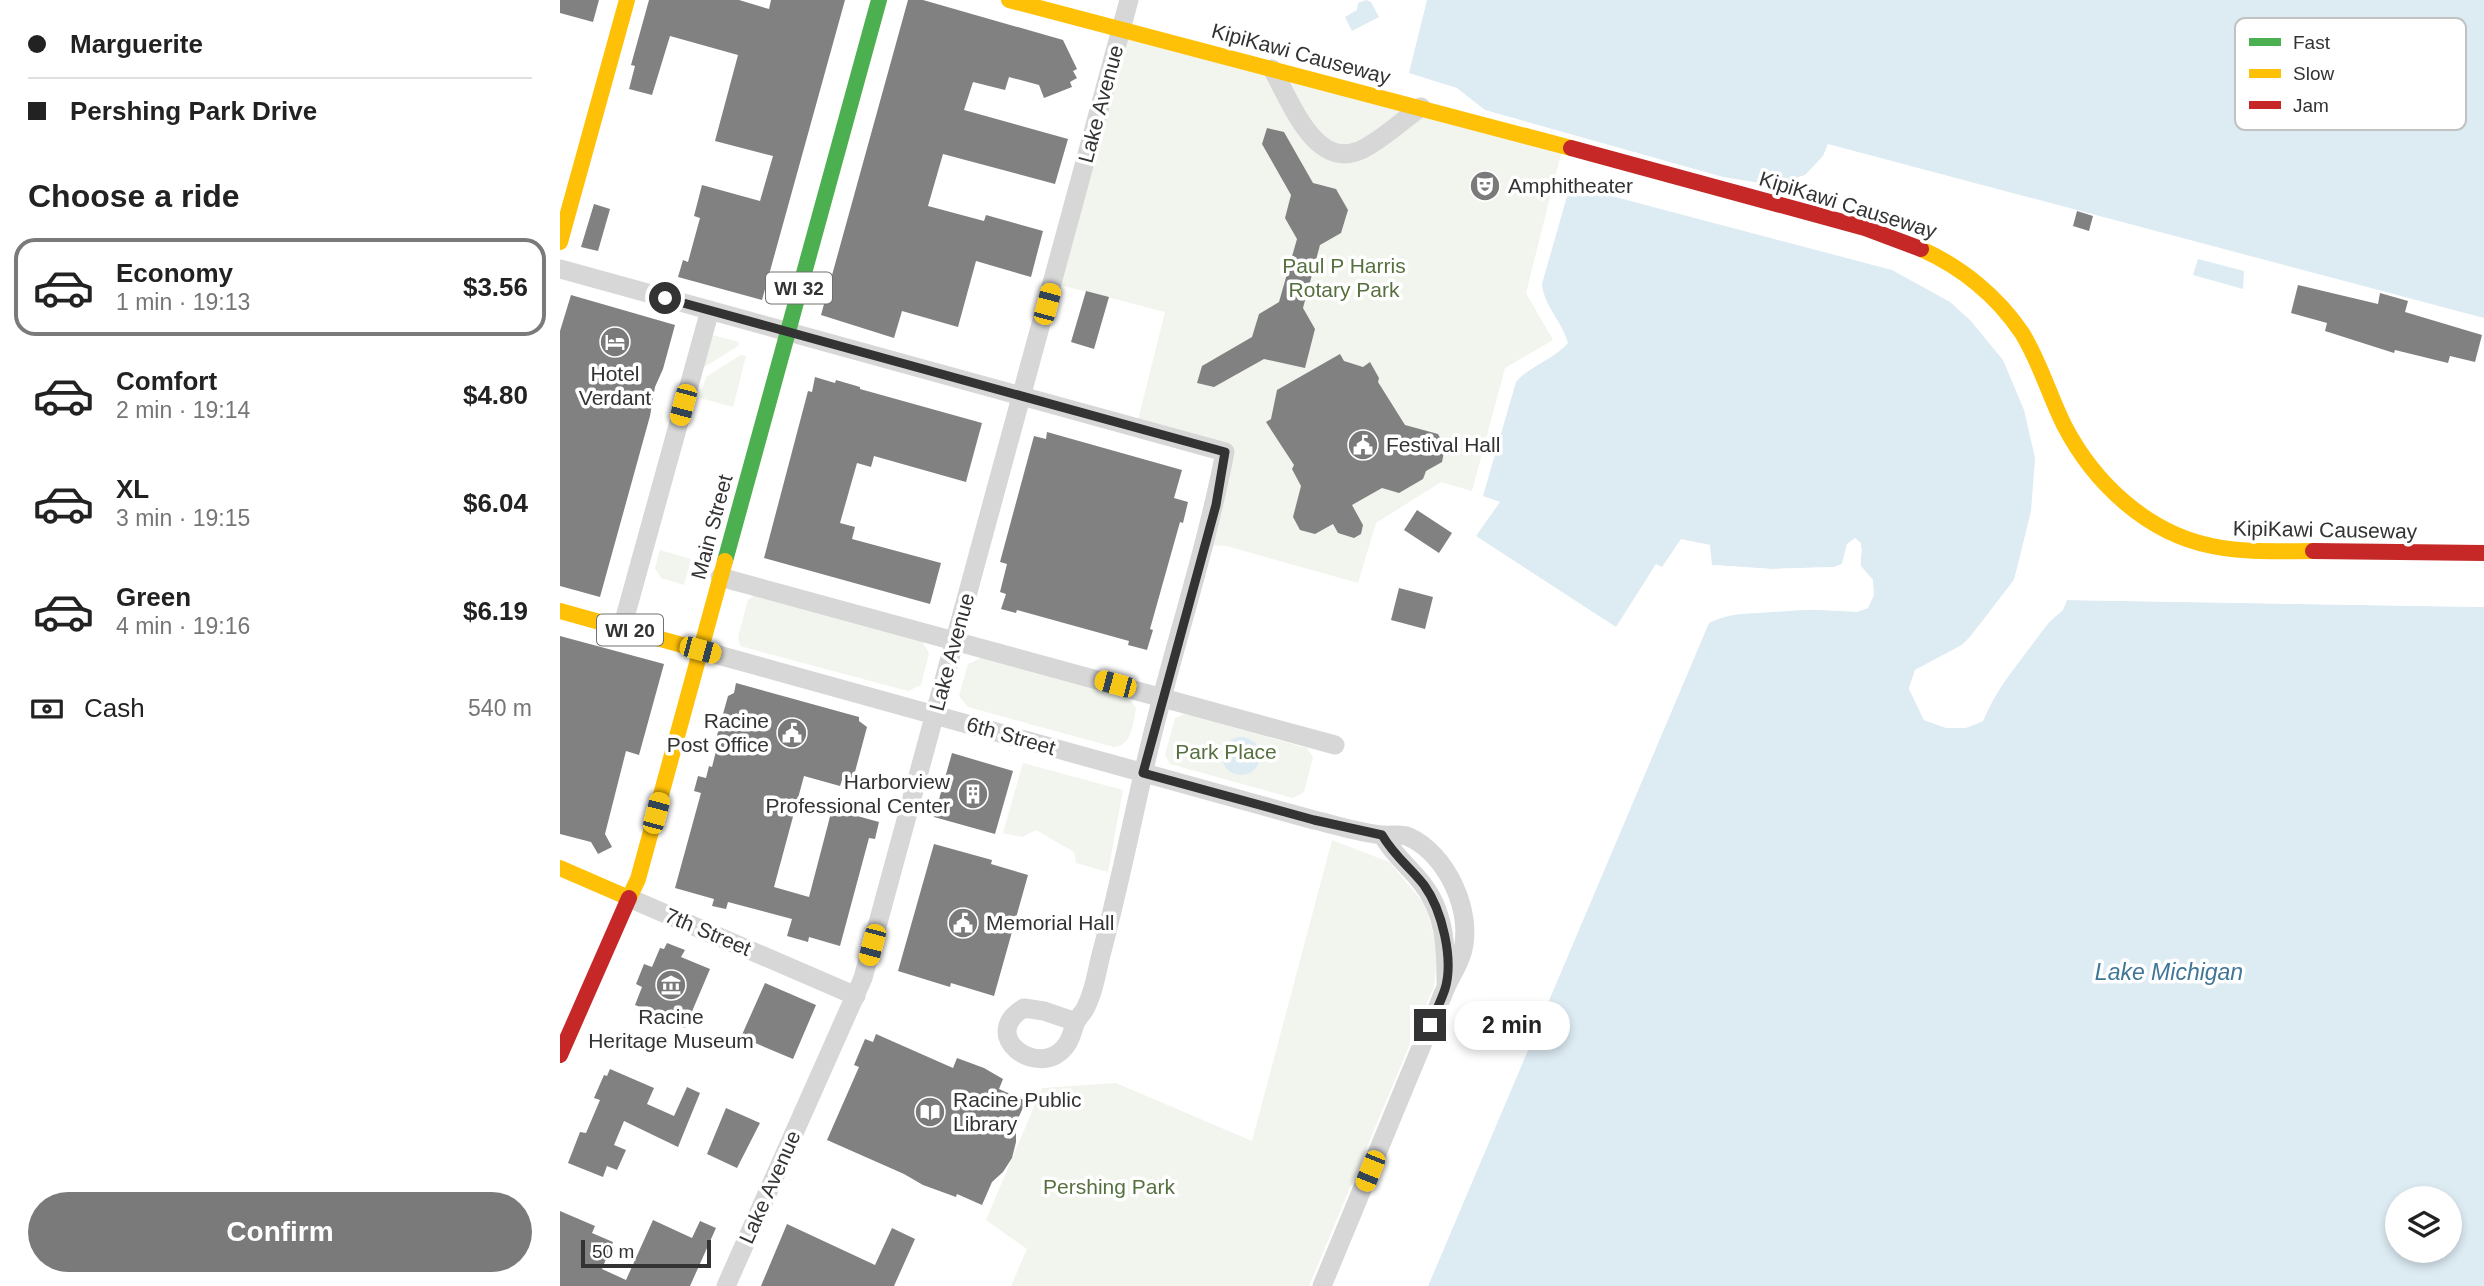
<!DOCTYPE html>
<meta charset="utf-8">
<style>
:root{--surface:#fff;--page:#f2f2f2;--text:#222;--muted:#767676;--line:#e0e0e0;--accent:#7a7a7a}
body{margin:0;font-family:Helvetica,sans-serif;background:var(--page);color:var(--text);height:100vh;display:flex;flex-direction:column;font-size:26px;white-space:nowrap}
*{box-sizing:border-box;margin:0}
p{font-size:23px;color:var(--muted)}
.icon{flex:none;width:38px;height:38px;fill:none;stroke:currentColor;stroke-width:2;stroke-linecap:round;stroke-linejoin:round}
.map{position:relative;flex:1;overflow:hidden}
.details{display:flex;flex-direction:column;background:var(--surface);width:560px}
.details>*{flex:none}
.banner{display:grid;align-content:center;height:154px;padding:0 28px;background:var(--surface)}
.controls{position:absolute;left:1825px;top:1186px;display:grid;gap:14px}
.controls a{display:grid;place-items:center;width:77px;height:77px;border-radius:50%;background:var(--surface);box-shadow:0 4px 10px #0003;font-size:35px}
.scale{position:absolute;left:21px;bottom:18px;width:130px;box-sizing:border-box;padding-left:7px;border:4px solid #333;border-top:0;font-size:19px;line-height:24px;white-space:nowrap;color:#333;-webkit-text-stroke:5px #fff;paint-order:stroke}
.end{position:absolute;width:32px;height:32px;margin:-16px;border:9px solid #333;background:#fff;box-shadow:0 0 0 4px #fff}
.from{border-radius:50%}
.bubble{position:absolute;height:49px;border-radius:24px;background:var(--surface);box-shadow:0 4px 10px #0003;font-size:23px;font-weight:600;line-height:49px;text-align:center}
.car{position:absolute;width:21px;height:42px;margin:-21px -10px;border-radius:9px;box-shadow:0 0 5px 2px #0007;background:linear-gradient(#f5c518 24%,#345 0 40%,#f5c518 0 76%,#345 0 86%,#f5c518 0)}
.banner b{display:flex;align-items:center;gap:24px;height:66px;font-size:26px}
.banner b+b{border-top:2px solid var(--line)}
.banner i{width:18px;height:18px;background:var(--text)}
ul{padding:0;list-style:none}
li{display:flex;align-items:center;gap:21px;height:98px;margin:0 14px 10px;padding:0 14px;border:4px solid transparent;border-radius:21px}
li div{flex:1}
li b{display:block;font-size:26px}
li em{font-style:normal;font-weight:600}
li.current{border-color:var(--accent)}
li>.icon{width:63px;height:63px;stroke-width:1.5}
h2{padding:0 28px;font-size:32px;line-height:84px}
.pay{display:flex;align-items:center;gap:18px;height:77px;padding:0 28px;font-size:26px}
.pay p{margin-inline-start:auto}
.action{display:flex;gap:14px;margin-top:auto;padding:14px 28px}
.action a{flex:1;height:80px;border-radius:42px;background:var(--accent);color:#fff;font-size:28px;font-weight:600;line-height:80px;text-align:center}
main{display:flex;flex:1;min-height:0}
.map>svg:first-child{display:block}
</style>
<main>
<section class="details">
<div class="banner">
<b><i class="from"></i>Marguerite</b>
<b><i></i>Pershing Park Drive</b>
</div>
<h2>Choose a ride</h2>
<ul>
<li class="current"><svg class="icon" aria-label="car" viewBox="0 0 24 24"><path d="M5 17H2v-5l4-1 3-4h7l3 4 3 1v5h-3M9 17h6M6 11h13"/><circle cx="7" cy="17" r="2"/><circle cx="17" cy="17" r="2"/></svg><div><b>Economy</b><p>1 min · 19:13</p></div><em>$3.56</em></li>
<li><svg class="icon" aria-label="car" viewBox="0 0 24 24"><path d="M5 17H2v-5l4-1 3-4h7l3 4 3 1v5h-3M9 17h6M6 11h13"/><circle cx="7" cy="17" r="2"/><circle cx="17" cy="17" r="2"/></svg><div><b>Comfort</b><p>2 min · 19:14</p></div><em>$4.80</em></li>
<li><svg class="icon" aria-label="car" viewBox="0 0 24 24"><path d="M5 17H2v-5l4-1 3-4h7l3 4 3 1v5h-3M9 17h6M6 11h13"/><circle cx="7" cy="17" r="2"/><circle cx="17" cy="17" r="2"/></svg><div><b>XL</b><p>3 min · 19:15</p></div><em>$6.04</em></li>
<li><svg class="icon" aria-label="car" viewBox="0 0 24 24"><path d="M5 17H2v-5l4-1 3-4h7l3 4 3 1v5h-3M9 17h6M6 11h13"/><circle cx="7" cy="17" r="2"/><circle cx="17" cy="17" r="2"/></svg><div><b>Green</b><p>4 min · 19:16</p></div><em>$6.19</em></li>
</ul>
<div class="pay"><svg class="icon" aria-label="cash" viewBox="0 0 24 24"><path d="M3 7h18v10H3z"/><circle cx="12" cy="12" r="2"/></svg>Cash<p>540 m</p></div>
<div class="action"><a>Confirm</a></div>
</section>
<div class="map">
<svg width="1924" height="1286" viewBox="0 0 1924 1286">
<rect width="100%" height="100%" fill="#fff"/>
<path fill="#f1f5ed" d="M 561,29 L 1003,146 L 966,293 L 993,340 L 945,368 L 912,491 L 881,482 L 816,523 L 798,583 L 667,546 L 645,545 L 665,452 L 576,428 L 605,312 L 493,283 Z
M 152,335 L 179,342 L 178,346 L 143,368 Z
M 181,355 L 186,356 L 173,407 L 140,398 L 146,377 Z
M 100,550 L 131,559 L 124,585 L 101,578 L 95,568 Z
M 195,595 L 362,641 L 369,653 L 361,685 L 348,691 L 180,646 L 178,637 L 188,600 Z
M 421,658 L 570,699 L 576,708 C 573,723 572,746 554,747 L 408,707 L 399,696 L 408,664 Z
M 625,714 L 747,748 L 753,757 L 744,792 L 733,798 L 610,764 L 605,755 L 615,718 Z
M 463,763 L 563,790 L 548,872 L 516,863 L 514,852 L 476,830 L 462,837 L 443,833 Z
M 772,840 L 829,862 L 866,906 L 878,954 L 874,986 L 749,1286 L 451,1286 L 467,1249 L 426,1220 L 482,1088 L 556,1083 L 692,1141 Z"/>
<path fill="#ddebf3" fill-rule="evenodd" d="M 806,0 L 811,2 L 819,17 L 792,31 L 785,17 L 797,10 L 798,3 Z
M 867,0 L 1924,0 L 1924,318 L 1268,144 L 1263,156 L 1245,175 L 1213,185 L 1163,177 L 925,110 L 897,88 L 849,73 Z
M 1021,188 L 1332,270 L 1390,302 L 1410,320 L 1443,360 L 1464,410 L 1475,458 L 1471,511 L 1454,580 L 1410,637 L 1402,645 L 1355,670 L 1349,689 L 1364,720 C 1388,729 1399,732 1423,721 C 1437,687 1464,654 1487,625 C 1495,615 1503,613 1506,600 L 1924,607 L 1924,1286 L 868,1286 L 1149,622 C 1179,610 1226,609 1259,610 C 1276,610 1292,614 1308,608 L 1313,580 L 1300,566 L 1302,549 L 1295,539 L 1287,544 L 1282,564 L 1274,567 L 1212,569 L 1152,565 L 1150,545 L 1121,539 L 1102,567 L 1096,564 L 1056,627 L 916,536 L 940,502 L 923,496 L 956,382 C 971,365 993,360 1008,343 C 1002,321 984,306 982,284 L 1008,193 L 1012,189 ZM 1838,1199 L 1890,1199 L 1890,1251 L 1838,1251 Z
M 1638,259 L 1684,271 L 1683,289 L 1633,275 Z
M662 756a19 19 0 1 1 38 0a19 19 0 1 1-38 0Z"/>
<path fill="#fff" d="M 1295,538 L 1301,543 L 1301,566 L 1313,580 L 1314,595 L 1308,608 L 1297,612 L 1258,609 L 1167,615 L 1149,623 L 868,1286 L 865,1286 L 1146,621 L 1166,611 L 1257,606 L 1296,609 L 1306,605 L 1310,595 L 1310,581 L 1297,567 L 1299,550 L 1295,543 L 1291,546 L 1285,566 L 1274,571 L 1212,572 L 1152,569 L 1152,565 L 1212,569 L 1274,567 L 1282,564 L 1287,544 Z
M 1462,555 L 1465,555 L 1457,581 L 1413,640 L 1403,648 L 1358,672 L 1353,688 L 1366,717 L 1387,725 L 1406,725 L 1420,718 L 1429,696 L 1486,620 L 1500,608 L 1506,597 L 1924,604 L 1924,607 L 1507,600 L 1503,610 L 1489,622 L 1432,698 L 1423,721 L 1406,728 L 1386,728 L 1364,720 L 1349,688 L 1355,670 L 1402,645 L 1410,637 L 1454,580 Z"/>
<path fill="#818181" d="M 0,0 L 39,0 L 33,22 L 0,13 Z
M 89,0 L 179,0 L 209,9 L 211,0 L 285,0 L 202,300 L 118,277 L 123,260 L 128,262 L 140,218 L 134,216 L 142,185 L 200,201 L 213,156 L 155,141 L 178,55 L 110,36 L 92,95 L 69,89 L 75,66 L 71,65 Z
M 348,0 L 363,0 L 503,40 L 517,69 L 513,71 L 517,78 L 510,82 L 512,87 L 484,98 L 479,85 L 449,77 L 445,90 L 413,82 L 404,110 L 508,139 L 495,184 L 383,154 L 368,206 L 424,221 L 426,215 L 483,231 L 471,277 L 416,261 L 398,327 L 342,311 L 334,338 L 261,315 Z
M 707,128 L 724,132 L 753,183 L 776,189 L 788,210 L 781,233 L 760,245 L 743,308 L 755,329 L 745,368 L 704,359 L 654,387 L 637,383 L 642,366 L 692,337 L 699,314 L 719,302 L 737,239 L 725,218 L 731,195 L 702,144 Z
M 34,204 L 50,209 L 38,251 L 21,247 Z
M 1517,211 L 1533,216 L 1529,231 L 1513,226 Z
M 1738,285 L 1818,304 L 1820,293 L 1848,301 L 1845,312 L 1922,335 L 1915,362 L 1890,356 L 1888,363 L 1835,350 L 1834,353 L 1765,331 L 1767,323 L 1731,313 Z
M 526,291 L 549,297 L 534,349 L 511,342 Z
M 11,295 L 115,325 L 103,369 L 95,387 L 90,416 L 40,597 L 0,586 L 0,331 Z
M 780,354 L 784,361 L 803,367 L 810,362 L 819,378 L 818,382 L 845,425 L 878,434 L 885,447 L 882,462 L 866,471 L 863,479 L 839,493 L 822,488 L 792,505 L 803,525 L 801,534 L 794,538 L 778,533 L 773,524 L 755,534 L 740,530 L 733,517 L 741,486 L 732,469 L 734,465 L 706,422 L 711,419 L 717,390 Z
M 255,377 L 275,383 L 276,380 L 300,387 L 300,389 L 422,423 L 406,482 L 314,456 L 311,467 L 297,463 L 280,523 L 295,527 L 292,539 L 381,563 L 370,604 L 204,558 L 248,391 L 252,392 Z
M 487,432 L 622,470 L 614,498 L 628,502 L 623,523 L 620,522 L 590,629 L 593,630 L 587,650 L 568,645 L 569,641 L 457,610 L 456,613 L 441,609 L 446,594 L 440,592 L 447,564 L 440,562 L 474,436 L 486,439 Z
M 857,510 L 892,533 L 879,553 L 844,530 Z
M 839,588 L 873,597 L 865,629 L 831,620 Z
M 0,636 L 104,664 L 79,755 L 66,751 L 45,834 L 52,847 L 38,854 L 31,842 L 0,834 Z
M 176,683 L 299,717 L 299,721 L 307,727 L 292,783 L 282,780 L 280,786 L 244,776 L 214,887 L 249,897 L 272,809 L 319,822 L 315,839 L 309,838 L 280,946 L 249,937 L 248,942 L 227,936 L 232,919 L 168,902 L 166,909 L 152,906 L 154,899 L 115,888 L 141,793 L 134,791 L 138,776 L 146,778 L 149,766 L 152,767 L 159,739 L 156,739 L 168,696 L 174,693 Z
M 392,753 L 453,771 L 435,834 L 374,817 Z
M 374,844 L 432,860 L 431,864 L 468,875 L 434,996 L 391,983 L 390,987 L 338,971 Z
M 107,943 L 125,950 L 121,957 L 150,969 L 125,1028 L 97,1015 L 94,1021 L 77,1014 L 80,1007 L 75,1005 L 82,987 L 76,984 L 84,964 L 92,967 L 100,948 L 104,949 Z
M 205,983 L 256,1005 L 233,1059 L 181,1037 Z
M 316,1034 L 393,1068 L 397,1058 L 424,1068 L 443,1079 L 439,1089 L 466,1101 L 456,1123 L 456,1142 L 452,1158 L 443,1172 L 432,1182 L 422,1205 L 397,1194 L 396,1197 L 363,1185 L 344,1174 L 267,1140 L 299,1067 L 294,1065 L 305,1039 L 313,1042 Z
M 50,1069 L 94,1088 L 87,1104 L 114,1116 L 127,1087 L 140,1093 L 118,1147 L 64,1121 L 54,1145 L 66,1150 L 57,1170 L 47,1166 L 43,1177 L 8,1163 L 20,1132 L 26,1133 L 40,1100 L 34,1098 L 44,1075 L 47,1076 Z
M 166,1108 L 200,1123 L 177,1168 L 147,1154 Z
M 0,1211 L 35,1226 L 32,1233 L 53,1242 L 42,1269 L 66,1280 L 93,1220 L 132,1238 L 140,1221 L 156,1228 L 130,1286 L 0,1286 Z
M 227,1224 L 315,1265 L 332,1228 L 355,1239 L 334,1286 L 201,1286 Z"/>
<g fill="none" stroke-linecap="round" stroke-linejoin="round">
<path stroke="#d7d7d7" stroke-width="19" d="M 712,69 C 731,101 755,173 803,149 C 823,139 842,121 861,107
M 0,269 L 665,452 C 644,560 608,663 584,770 C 570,831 558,891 542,951 C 537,969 535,990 526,1007 C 524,1012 520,1015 517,1020 C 512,1029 512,1040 504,1048 C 477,1079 418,1035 464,1008 L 484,1011 L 516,1022
M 160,577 L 775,745
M 62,628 L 150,310
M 140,650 L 754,820 C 776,825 800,833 823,835 C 831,836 842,833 849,837 C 887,854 914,913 902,953 C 899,964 891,976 886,987 L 762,1286
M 822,835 C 833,854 848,866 861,882 C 885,911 886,947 886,982
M 69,898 L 296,996
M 166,1286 L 303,978 L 569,0"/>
<path stroke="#4caf50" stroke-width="16" d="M 165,561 L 319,0"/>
<path stroke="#ffc107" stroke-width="16" d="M 449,0 L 1011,148
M 0,242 L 67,0
M 1361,249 C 1401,267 1437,296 1462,333 C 1480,362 1489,395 1504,425 C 1534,483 1587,533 1652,546 C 1685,553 1720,551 1753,551
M 0,611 L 140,650
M 0,868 L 69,898 L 78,879 L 165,561"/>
<path stroke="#c62828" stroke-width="16" d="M 1011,148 L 1305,228 L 1361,249
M 1753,551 L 1924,553
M 0,1055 L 69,898"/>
</g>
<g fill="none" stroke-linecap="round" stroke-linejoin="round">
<path stroke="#333" stroke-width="9" d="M 105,298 L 665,452 L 656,505 L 583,773 L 754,820 L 822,835 C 835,857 850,867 864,885 C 882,910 894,959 885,989 C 881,1001 875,1013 870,1025"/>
</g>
<defs>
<g id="theatre-disc" transform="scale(1.575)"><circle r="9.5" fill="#7a7a7a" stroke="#fff"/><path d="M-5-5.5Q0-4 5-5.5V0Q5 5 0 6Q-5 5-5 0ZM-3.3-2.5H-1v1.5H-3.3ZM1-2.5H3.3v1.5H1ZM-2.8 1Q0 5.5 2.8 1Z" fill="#fff"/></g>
<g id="hotel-disc" transform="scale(1.575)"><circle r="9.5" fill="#7a7a7a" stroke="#fff"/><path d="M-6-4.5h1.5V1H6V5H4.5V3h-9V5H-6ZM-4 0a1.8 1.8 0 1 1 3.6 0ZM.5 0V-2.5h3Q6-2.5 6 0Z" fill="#fff"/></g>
<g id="civic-disc" transform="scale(1.575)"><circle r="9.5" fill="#7a7a7a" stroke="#fff"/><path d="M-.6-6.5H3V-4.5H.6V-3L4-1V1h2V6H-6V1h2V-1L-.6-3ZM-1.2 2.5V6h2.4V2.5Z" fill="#fff"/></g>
<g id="building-disc" transform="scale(1.575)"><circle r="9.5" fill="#7a7a7a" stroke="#fff"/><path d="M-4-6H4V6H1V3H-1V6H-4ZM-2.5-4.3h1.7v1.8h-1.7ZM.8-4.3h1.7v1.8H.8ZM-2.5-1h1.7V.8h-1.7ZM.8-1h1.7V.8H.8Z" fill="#fff"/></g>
<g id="museum-disc" transform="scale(1.575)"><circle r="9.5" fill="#7a7a7a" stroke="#fff"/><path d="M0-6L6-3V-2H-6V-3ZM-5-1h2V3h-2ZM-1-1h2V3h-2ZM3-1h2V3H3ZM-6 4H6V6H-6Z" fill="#fff"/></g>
<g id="library-disc" transform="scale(1.575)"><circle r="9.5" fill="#7a7a7a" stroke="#fff"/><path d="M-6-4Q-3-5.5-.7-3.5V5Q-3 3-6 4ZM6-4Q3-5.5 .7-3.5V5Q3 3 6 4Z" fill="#fff"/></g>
</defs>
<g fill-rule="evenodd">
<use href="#theatre-disc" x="925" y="186"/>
<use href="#hotel-disc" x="55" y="342"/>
<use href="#civic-disc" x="803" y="445"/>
<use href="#civic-disc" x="232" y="733"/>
<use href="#building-disc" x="413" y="794"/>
<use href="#civic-disc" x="403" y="923"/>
<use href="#museum-disc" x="111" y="985"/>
<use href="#library-disc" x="370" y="1112"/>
</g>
<g text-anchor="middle" stroke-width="7" stroke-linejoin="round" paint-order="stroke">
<g fill="#fff" stroke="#707070" stroke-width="2">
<rect x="206" y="272.5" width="66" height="31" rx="5"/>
<rect x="37" y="614.5" width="66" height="31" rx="5"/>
</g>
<g font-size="19" font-weight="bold" fill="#333">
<text x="239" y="295">WI 32</text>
<text x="70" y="637">WI 20</text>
</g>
<g font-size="21" fill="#333" stroke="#fff">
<text transform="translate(741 54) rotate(15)" y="7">KipiKawi Causeway</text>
<text transform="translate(541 104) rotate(-75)" y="7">Lake Avenue</text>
<text transform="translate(1288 205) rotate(17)" y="7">KipiKawi Causeway</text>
<text transform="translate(152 527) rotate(-75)" y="7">Main Street</text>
<text transform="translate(1765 530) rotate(1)" y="7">KipiKawi Causeway</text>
<text transform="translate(392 652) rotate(-75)" y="7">Lake Avenue</text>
<text transform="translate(451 736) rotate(16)" y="7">6th Street</text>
<text transform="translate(148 932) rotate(23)" y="7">7th Street</text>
<text transform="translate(210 1187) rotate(-66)" y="7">Lake Avenue</text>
</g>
<g font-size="21" fill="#333" stroke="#fff" text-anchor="start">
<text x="948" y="193">Amphitheater</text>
<text x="55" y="381" text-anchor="middle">Hotel<tspan x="55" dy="24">Verdant</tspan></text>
<text x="826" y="452">Festival Hall</text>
<text x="209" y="728" text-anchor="end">Racine<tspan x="209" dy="24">Post Office</tspan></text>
<text x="390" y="789" text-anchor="end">Harborview<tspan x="390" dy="24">Professional Center</tspan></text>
<text x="426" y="930">Memorial Hall</text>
<text x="111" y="1024" text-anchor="middle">Racine<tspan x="111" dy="24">Heritage Museum</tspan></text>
<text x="393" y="1107">Racine Public<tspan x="393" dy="24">Library</tspan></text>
</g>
<g font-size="21" fill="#56703f" stroke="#fff">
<text x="784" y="273">Paul P Harris<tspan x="784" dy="24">Rotary Park</tspan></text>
<text x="666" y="759">Park Place</text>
<text x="549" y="1194">Pershing Park</text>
</g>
<g font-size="23" font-style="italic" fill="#3f7597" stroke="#fff">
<text x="1609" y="980">Lake Michigan</text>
</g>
</g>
<rect x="1675" y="18" width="231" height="112" rx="10" fill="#fff" stroke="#c2c2c2" stroke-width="2"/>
<rect x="1689" y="38" width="32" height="8" fill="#4caf50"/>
<rect x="1689" y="69" width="32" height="9" fill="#ffc107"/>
<rect x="1689" y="101" width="32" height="8" fill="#c62828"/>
<g font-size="19" fill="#333">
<text x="1733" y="49">Fast</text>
<text x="1733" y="80">Slow</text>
<text x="1733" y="112">Jam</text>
</g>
</svg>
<div class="controls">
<a><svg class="icon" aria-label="layers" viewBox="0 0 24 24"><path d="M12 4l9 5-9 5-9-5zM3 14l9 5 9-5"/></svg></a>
</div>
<div class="scale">50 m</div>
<i class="end from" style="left:105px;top:298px"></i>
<i class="end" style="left:870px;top:1025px"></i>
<div class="bubble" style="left:894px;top:1001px;width:116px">2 min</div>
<i class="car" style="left:487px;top:304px;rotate:15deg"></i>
<i class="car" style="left:123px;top:405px;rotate:195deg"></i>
<i class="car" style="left:140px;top:650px;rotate:105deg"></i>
<i class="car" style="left:555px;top:684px;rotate:285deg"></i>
<i class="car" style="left:96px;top:813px;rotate:15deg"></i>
<i class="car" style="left:312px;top:945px;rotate:195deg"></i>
<i class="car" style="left:810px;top:1171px;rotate:202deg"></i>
</div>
</main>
